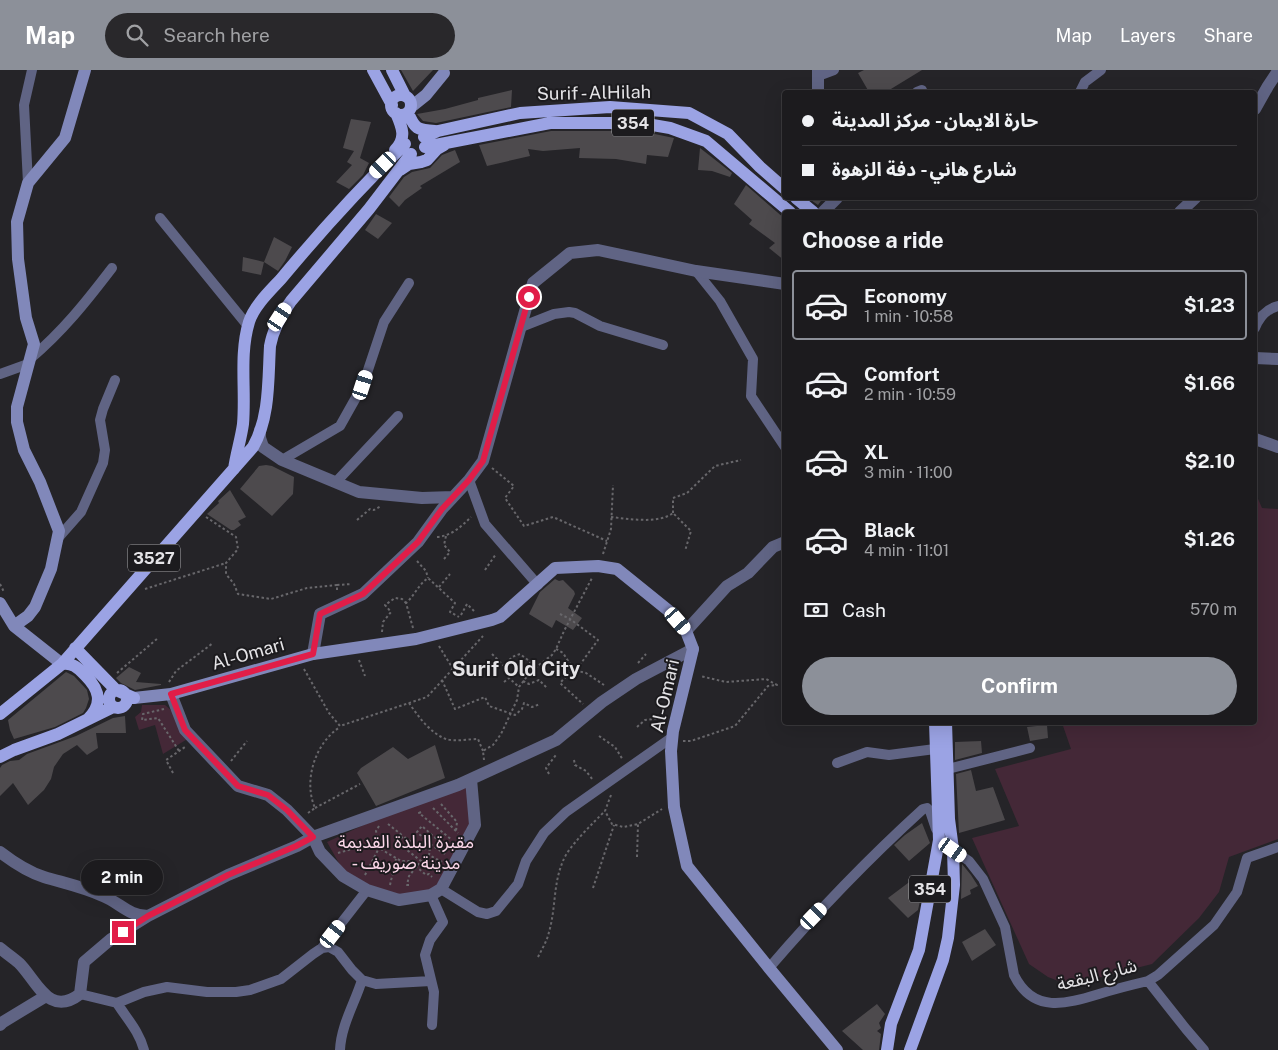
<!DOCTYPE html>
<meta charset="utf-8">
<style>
:root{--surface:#1c1b1e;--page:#29282b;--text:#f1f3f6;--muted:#a0a1a4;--line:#3a393c;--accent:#8c9099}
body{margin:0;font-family:"Public Sans","Noto Sans Arabic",sans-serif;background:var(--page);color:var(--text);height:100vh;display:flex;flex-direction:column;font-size:19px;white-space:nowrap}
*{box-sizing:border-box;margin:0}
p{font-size:16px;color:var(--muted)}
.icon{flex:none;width:28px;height:28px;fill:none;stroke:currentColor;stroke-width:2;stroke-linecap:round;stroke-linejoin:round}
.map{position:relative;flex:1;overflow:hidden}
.details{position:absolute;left:782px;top:140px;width:475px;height:515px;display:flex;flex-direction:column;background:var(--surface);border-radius:5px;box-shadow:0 5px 20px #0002,0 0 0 1px var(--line)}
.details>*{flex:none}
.hud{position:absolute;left:782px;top:20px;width:475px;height:110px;border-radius:5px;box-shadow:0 5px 20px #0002,0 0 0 1px var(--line);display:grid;align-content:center;height:110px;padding:0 20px;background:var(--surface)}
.end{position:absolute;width:22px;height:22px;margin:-11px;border:6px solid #e11d48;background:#fff;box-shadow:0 0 0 2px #fff}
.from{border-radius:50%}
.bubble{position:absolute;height:35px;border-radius:18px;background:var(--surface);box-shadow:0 5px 20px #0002,0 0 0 1px var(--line);font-size:16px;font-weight:700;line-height:35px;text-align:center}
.car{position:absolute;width:15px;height:30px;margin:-15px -8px;border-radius:6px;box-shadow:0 0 4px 1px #0007;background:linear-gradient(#fff 24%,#345 0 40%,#fff 0 76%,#345 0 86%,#fff 0)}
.hud b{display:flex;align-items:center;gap:18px;height:48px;font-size:19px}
.hud b+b{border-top:1px solid var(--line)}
.hud i{width:12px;height:12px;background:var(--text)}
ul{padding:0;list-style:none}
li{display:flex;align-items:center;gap:15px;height:70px;margin:0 10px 8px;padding:0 10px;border:2px solid transparent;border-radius:5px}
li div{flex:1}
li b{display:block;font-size:19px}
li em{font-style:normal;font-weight:700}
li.active{border-color:var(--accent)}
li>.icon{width:45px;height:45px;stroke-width:1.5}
h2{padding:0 20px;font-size:22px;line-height:60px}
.pay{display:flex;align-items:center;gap:12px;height:55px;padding:0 20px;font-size:19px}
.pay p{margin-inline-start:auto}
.button{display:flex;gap:10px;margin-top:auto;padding:10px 20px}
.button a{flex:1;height:58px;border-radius:30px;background:var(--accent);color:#fff;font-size:20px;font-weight:700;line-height:58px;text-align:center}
header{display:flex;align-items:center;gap:30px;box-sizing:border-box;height:70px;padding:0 25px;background:var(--accent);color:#fff}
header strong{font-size:24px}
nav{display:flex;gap:28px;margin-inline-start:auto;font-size:18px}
.search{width:350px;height:45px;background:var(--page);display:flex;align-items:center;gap:12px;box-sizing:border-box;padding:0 18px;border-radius:28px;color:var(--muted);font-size:19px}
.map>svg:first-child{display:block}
</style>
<header>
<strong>Map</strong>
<div class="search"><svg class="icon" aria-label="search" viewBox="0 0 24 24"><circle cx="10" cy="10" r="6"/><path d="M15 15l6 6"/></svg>Search here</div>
<nav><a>Map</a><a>Layers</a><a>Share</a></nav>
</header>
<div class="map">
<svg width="1278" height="980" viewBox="0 0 1278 980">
<rect width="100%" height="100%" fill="#252428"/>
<path fill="#442837" d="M 1255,422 L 1262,438 L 1278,439 L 1278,769 L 1229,787 L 1219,822 L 1199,848 L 1152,894 L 1097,908 L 1071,916 L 1048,907 L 1029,894 L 972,768 L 1019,756 L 995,699 L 1071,679 L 1062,653 L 1255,652 Z
M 142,635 L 165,635 L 172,641 L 189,668 L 163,684 L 155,655 L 139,660 L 135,647 L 141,642 Z
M 467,707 L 471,753 L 434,820 L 399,827 L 380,821 L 344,802 L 327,772 Z"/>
<path fill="#4d4a4d" d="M 401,0 L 433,0 L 413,21 Z
M 864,0 L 922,0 L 886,22 L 869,22 L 858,3 Z
M 512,20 L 511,37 L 436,53 L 423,51 L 417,44 L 445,39 L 478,30 L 478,28 Z
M 351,49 L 371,52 L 360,88 L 369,93 L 363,105 L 349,119 L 336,112 L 352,95 L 347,92 L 354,81 L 343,78 Z
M 551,61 L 640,61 L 674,68 L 668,87 L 647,85 L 646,94 L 616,89 L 579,88 L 580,78 L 543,81 L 528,79 L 530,86 L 487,96 L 479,75 Z
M 700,78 L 732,103 L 730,107 L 712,101 L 698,100 Z
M 455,80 L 460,92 L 420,116 L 422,118 L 405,130 L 399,137 L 389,127 L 404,107 L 412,102 L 430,98 L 442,85 Z
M 746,115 L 785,149 L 785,191 L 769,178 L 775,173 L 749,154 L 752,150 L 734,134 Z
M 808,128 L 823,128 L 818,135 Z
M 376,144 L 392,153 L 378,169 L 365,160 Z
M 274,167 L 292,177 L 285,191 L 278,201 L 264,192 Z
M 243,187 L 264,192 L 261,205 L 242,201 Z
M 266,395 L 272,396 L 294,407 L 293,424 L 272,446 L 240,419 L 259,396 Z
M 230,420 L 246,447 L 238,451 L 241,455 L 234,460 L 231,460 L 207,444 L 219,433 L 218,431 Z
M 555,509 L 559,511 L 563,510 L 574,521 L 575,524 L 568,538 L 582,548 L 573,560 L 556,550 L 552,558 L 529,544 L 540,522 Z
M 129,597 L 141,603 L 136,612 L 161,614 L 161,615 L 135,620 L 121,613 L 116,608 Z
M 66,602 L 74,606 L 87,620 L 89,629 L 86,638 L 83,643 L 55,657 L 14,669 L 10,660 L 8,650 Z
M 125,646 L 126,663 L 96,663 L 98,678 L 87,685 L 77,675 L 63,684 L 54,697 L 51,709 L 44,720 L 28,735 L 13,713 L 0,726 L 0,698 L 2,695 L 10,691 L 19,690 L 27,684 L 76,666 L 113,648 Z
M 1047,655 L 1048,668 L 1030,671 L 1027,657 Z
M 981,671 L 982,683 L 955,690 L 955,672 Z
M 435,675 L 445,708 L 376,736 L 357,703 L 361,698 L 393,677 L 408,689 Z
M 971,700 L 976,721 L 993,717 L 1005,750 L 959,763 L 956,704 Z
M 922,753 L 930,773 L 909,791 L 894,775 L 905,765 Z
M 962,794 L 971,805 L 978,816 L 970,820 L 971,824 L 961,829 Z
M 916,807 L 921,821 L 920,831 L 918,840 L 908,848 L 888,828 Z
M 985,859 L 996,875 L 972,891 L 962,872 Z
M 877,934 L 885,944 L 879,953 L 881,958 L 877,961 L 881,964 L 879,980 L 863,980 L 842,961 Z"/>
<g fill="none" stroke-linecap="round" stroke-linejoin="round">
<path stroke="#68676b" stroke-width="2" stroke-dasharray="2.5 2.5" stroke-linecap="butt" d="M 492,398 L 514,416 L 505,428 L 524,456 L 553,447 L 607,471
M 673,443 L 673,428 L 687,423 L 715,396 L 741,390
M 206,447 L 236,467 L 238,479 L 226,493 L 226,504 L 234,514 L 238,524 L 271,529 L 307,518 L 337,515 L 337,522
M 611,447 C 629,449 659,454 673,443 L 691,461 L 685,481
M 357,450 L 370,439 L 374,440 L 381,436
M 437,467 C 451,466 461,457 471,447
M 603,484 L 611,459 L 613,415
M 444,489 L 450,482 L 444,475 L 446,466
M 417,491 L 426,501 L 428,508
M 485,500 L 496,484
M 0,514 L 4,522
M 337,515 L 352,514
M 439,517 L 450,504
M 145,519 L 226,493
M 560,544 L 570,549 L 598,570 L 579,596 L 573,599 L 560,613 L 583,634
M 461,545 L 467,534 L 474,541
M 413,558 L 406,533 C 415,525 418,515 428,508 L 455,533 L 450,542 L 459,547
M 382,562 L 383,552 L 391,542 L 385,535 L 395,528 L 402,529 L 406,533
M 439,576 L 453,599
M 556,579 L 563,583 L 574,600 L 586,603 L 604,615
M 492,584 L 504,596 L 512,587 L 520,584 L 528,590 L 535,598
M 359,590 L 365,606
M 638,593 L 646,584
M 304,599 L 329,643 L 340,656 L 427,627 L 483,566
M 117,603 L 158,568
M 442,610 L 455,639 L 485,627 L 489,636 L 515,645 L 522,639 L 524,633 L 532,637 L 540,634
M 523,611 L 529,614 L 539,610 L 547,618
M 169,612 L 176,601 L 213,573
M 504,612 L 509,608 L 519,617
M 409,633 C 418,646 430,663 446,669 C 455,672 469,669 478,669 L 483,681
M 164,639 L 143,644 L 142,650 L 158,648 L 179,681
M 637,657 L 645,650 L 664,648
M 599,666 L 615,677 L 623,690
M 683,671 L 691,671 L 735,656 L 768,616 L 777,615 L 766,609 L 726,612 L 700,606
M 484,690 L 483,681 L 493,675 L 501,664 L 517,630 L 519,617 L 531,601 L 552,585 L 556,579 L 564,561 L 592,508
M 574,690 L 575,695 L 586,701 L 593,710
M 231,691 L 247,671
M 173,703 L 166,690 L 185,677
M 549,704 L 546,698 L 556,685
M 611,725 L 605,741 L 612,754 L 623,757 L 638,754 L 662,739
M 441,734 L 457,752 L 456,761
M 315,738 L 360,714
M 433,738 L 458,763
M 421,742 L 419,743 L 452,770
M 308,743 L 315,738 C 303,711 315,673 340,657
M 388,754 L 403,766
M 379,756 L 376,761 L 379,778 L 401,791 L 410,791 L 426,805 L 429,804 L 432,807
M 338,783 L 377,772
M 445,784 L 430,774 L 417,762 L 422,756 L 434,767 L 449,776 L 451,774
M 637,787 L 638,754
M 365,805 L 379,778
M 390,815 L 396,789
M 409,815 L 407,815 L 409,806 L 421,791 L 398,773 L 403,766 L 423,781 L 426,778 L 430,780 L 429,785 L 442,792
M 593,818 L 614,755
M 538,887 C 542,879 547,871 549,862 C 556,838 553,814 563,791 C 568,777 594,752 605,741"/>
<path stroke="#606484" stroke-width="10" d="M 818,6 L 834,0
M 917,22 L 922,20
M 1080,22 L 1085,12 L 1101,0
M 28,113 L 24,35 L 32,0
M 160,148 L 248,256
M 696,201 L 720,231 L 753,289 L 751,326 L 785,377
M 521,257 L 554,244 L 569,242 L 575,243 L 600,256 L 663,275
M 1255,258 C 1259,248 1266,239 1278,236
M 30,289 C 63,261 86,232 112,198
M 0,304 L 28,294
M 282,390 L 340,356 L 363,315 L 384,252 L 409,213
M 469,410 L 485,454 L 538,515
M 336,412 L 398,346
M 59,467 L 81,442 L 103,393 L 105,380 L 100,350 L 103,339 L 115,310
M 837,693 L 867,682 L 889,685 L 935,679
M 948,699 L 1030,678
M 953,780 L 969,791 L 983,809 L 1005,857 L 1014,905 C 1033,944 1066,934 1099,924 C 1115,919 1131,915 1148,911 L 1158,905 L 1214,855 L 1237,822 L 1247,788 L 1278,777
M 441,819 L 478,842 L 487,844 L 496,841 L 518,814 L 526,791 L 544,763 L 566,742 L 671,668
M 431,825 L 443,852 L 430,870 L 425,885 L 434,922 L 432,955
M 321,879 L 367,820
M 769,898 C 817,842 868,789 923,739 L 927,738 L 930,741 L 936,759
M 1148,911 L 1186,959 L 1204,980
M 80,924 L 117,933 L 144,922 L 167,917 L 207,922 L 236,922 L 250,920 L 281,909 L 313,884 L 322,878 L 329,877 L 338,882 L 352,900 L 362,910 L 376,914 L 431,911
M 117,933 C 127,949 139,961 144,980
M 340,980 C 341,955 355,933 362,910"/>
<path stroke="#606484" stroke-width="12" d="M 818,0 L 818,22
M 1255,39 L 1268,16 L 1278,1
M 823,142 L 837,128
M 1180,142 L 1195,128
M 1255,288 L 1278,289
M 260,360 L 260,368 L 263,377 L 282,390 L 359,422 L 422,428 L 453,427
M 1255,369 L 1278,377
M 686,561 L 727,516 L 748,503 L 773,477 L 785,472
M 313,584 L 320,544 L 363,524 L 418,472 L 442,439 L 469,410 L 483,391 L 533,213 L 570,183 L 598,180 L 696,201 L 785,214
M 171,624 L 185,660 L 238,716 L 268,725 L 287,740 L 313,767 L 320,782 L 343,806 L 367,820 L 399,830 L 431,825 L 441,819 L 475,755 L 471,709
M 0,782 C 13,792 28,802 44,807 C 64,813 84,817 103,826 C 120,833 129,846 148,846
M 0,878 C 6,883 13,888 19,893 C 37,911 49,948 80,924 L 84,892 L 111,869 L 148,846 L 228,805 L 297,776 L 313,767 L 458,715 L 556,670 L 602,632 L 636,609 L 693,579
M 0,955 L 3,952 L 46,926"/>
<path stroke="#8188ba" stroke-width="12" d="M 411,37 L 426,25 L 444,3
M 0,533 L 14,556 L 62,594
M 14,556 L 28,546 L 35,537 L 51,499 L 59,461 L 40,412 L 24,380 L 17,352 L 17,337 L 34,274 L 26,248 L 18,189 L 17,152 L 28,113 L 65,68 L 85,0
M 134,628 L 171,624 L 313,584 L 416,569 L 492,550 L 500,547 L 555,498 L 598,496 L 617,499 L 669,541 L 686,561 L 693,579 L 673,661 L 671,681 L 674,737 L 687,796 L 769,898 L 837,980"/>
<path stroke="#9ba3e4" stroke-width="12" d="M 373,0 L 392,35
M 392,0 L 405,26
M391 35a10 10 0 1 1 20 0a10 10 0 1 1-20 0Z
M 408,43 C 415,59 417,60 435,61
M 424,67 L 438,61 L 520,43 L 610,37 L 689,43 L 728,64 L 760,97 L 785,119
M 425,77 L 550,53 L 641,53 L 670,58 L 706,71 L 790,142
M 395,80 C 407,68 402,57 396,43
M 400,100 L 409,94 L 421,92 L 427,90 L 437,79 L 444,75
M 796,128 L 813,142
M 234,399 C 236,384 241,369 243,354 C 246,320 239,285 249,252 C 254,236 270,221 281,209 C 320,162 361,117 405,74
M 75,578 L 116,620 L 134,628
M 62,594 C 72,592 78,598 85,605 C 99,619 104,633 88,649
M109 629a9 9 0 1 1 18 0a9 9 0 1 1-18 0Z
M 0,644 L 62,594 L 253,377 C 270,347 268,310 270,276 C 273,259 281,245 291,231 L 369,139 L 411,84
M 0,687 L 14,680 L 58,664 L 113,637
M 887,980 L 891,954 L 919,880 L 939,770 L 935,652
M 910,980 L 943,890 L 948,868 L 954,815 L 953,779 L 949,749 L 946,652"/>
</g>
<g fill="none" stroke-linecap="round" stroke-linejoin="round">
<path stroke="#e11d48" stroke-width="6" d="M 123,862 L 148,846 L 228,805 L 296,776 L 313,767 L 287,740 L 268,725 L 238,716 L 185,660 L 171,624 L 313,584 L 320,544 L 363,524 L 418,472 L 442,439 L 469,410 L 483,391 L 529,227"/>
</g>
<g text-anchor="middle" stroke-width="4" stroke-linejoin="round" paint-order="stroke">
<g fill="#1c1b1e" stroke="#a9a8ab" stroke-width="1">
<rect x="612" y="39.5" width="42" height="27" rx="4"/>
<rect x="128" y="474.5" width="52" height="27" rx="4"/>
<rect x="909" y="805.5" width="42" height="27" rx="4"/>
</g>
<g font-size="16" font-weight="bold" fill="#e5e4e7">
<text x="633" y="59">354</text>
<text x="154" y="494">3527</text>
<text x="930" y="825">354</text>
</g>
<g font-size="18" fill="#e5e4e7" stroke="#1c1b1e">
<text transform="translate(594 23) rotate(-1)" y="6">Surif - AlHilah</text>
<text transform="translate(248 584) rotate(-16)" y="6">Al-Omari</text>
<text transform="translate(665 626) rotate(-77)" y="6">Al-Omari</text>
<text transform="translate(1097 905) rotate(-14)" y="6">شارع البقعة</text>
</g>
<g font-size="18" fill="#fbd6e8" stroke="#1c1b1e">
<text x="406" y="778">مقبرة البلدة القديمة<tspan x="406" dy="21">- مدينة صوريف</tspan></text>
</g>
<g font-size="20" font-weight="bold" fill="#e5e4e7" stroke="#1c1b1e">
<text x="516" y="606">Surif Old City</text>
</g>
</g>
</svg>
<i class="end from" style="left:529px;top:227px"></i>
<i class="end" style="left:123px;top:862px"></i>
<div class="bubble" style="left:81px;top:790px;width:82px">2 min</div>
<i class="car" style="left:383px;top:95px;rotate:225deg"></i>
<i class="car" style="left:280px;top:247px;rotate:33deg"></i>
<i class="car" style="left:363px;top:315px;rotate:18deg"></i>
<i class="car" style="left:678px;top:551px;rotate:139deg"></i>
<i class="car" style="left:953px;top:780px;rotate:125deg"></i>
<i class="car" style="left:814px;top:846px;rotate:44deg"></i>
<i class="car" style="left:333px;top:864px;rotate:38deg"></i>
<div class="hud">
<b><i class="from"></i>حارة الايمان - مركز المدينة</b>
<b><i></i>شارع هاني - دفة الزهوة</b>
</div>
<section class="details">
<h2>Choose a ride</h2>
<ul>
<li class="active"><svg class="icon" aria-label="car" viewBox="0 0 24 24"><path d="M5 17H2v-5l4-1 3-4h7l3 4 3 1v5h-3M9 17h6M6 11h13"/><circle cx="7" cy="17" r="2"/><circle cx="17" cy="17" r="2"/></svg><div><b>Economy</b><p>1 min · 10:58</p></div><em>$1.23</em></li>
<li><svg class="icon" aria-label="car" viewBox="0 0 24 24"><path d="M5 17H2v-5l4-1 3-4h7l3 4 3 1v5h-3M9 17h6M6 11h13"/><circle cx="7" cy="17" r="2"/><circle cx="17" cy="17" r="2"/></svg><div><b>Comfort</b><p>2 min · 10:59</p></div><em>$1.66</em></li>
<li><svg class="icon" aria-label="car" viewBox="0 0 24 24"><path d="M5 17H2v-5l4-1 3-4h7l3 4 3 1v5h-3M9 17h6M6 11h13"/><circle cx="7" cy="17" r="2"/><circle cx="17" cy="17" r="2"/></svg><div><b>XL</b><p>3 min · 11:00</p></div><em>$2.10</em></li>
<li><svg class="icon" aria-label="car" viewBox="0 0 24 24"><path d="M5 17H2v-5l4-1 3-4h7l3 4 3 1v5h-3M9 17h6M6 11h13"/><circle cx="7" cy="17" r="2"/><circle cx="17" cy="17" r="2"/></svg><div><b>Black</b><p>4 min · 11:01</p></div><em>$1.26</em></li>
</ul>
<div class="pay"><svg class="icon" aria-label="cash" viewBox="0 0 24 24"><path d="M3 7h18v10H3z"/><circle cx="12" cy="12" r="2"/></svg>Cash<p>570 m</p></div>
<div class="button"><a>Confirm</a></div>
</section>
</div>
